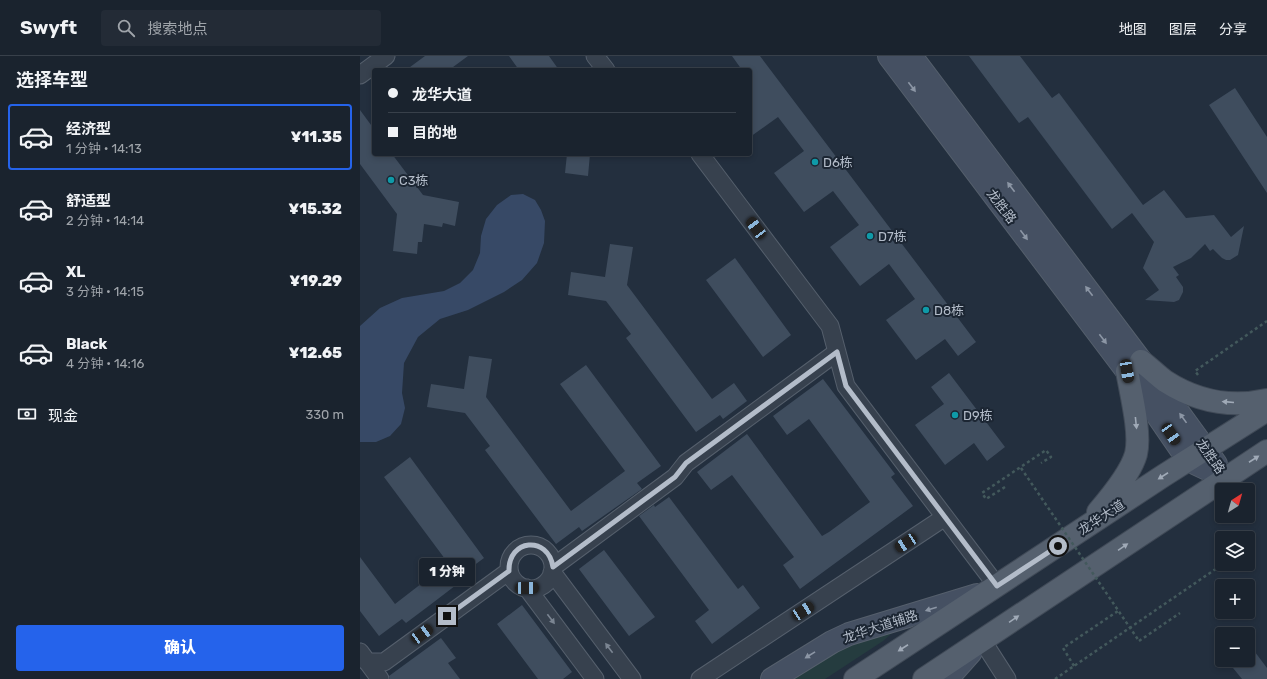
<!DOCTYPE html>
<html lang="zh">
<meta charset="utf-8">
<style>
:root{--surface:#1a232e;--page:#232b36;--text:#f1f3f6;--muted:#9fa4aa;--line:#38404a;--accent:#2563eb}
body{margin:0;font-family:Rubik,"Noto Sans SC",sans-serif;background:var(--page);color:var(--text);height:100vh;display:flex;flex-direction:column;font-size:15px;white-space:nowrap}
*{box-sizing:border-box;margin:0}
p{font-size:13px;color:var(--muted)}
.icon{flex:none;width:22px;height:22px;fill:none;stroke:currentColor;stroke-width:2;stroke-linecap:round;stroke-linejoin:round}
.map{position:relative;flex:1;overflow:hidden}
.drawer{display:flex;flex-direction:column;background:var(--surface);width:360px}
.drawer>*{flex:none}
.hud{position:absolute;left:12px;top:12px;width:380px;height:88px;border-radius:4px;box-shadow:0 2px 6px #0003,0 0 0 1px var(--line);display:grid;align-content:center;height:88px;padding:0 16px;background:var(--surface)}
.needle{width:26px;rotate:37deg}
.buttons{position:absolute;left:855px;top:427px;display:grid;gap:8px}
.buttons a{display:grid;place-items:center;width:40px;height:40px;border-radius:4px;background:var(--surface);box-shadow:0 2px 6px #0003,0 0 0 1px var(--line);font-size:20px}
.end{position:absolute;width:18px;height:18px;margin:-9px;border:5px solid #b3bcc9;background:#111;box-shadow:0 0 0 2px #111}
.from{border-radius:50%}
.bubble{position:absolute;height:28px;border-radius:4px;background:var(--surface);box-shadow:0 2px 6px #0003,0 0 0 1px var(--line);font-size:13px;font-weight:800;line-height:28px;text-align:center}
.car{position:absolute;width:12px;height:24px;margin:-12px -6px;border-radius:5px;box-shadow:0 0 3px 1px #0007;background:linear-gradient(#222 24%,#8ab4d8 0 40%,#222 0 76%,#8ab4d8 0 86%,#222 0)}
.hud b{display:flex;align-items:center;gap:14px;height:38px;font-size:15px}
.hud b+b{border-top:1px solid var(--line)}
.hud i{width:10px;height:10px;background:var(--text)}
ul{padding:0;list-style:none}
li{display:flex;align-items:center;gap:12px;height:66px;margin:0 8px 6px;padding:0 8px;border:2px solid transparent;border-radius:4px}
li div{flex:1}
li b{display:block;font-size:15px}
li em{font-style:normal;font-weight:800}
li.on{border-color:var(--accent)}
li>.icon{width:36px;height:36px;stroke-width:1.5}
h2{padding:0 16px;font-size:18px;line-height:48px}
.pay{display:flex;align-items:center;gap:10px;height:44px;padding:0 16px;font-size:15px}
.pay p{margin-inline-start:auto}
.button{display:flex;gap:8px;margin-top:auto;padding:8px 16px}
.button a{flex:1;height:46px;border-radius:4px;background:var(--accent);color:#fff;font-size:16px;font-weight:800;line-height:46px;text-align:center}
header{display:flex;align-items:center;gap:24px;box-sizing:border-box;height:56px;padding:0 20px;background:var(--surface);border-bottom:1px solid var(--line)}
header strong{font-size:19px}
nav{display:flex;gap:22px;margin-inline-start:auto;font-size:14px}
.search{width:280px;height:36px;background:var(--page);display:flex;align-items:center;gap:10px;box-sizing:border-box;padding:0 14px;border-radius:4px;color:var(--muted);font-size:15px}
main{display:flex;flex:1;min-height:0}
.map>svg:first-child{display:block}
</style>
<header>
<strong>Swyft</strong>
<div class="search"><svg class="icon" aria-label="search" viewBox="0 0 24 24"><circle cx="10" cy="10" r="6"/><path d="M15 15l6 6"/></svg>搜索地点</div>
<nav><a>地图</a><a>图层</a><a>分享</a></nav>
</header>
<main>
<section class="drawer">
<h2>选择车型</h2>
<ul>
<li class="on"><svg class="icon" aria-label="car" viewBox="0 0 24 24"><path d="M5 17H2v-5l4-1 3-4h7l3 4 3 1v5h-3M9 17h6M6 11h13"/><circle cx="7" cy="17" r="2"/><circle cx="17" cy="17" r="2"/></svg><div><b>经济型</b><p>1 分钟 · 14:13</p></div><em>¥11.35</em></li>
<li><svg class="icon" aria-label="car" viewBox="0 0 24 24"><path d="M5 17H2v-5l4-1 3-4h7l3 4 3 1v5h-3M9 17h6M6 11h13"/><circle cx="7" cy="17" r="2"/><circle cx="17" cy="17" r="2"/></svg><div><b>舒适型</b><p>2 分钟 · 14:14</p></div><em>¥15.32</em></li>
<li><svg class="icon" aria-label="car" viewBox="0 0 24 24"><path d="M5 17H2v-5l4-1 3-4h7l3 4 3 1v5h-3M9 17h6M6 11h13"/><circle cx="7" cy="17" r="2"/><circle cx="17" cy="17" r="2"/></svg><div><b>XL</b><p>3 分钟 · 14:15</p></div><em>¥19.29</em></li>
<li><svg class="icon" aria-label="car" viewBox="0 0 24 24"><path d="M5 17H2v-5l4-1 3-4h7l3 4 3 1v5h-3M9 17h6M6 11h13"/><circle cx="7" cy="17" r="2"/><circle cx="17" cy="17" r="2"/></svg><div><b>Black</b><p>4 分钟 · 14:16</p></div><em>¥12.65</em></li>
</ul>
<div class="pay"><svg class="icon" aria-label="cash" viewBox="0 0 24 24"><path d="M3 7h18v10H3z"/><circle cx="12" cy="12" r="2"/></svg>现金<p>330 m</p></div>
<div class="button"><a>确认</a></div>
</section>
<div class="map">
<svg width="907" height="623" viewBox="0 0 907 623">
<rect width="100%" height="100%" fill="#232f3e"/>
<path fill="#253c3f" d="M 539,571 L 523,585 L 465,623 L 426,623 L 465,597 Z"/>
<path fill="#374966" d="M 163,138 L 175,144 L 181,154 L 185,165 L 184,187 L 177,207 L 162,224 L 144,236 L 108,254 L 80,263 L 58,281 L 44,307 L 42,337 L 45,352 L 41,368 L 30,380 L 16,386 L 0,386 L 0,270 L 20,252 L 42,242 L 84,235 L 100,227 L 113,214 L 120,197 L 121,180 L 126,163 L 137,149 L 151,139 Z"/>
<path fill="#3f4d5e" d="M 65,0 L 108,0 L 89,14 L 46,14 Z
M 149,0 L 189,0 L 199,14 L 159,14 Z
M 372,0 L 400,0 L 616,286 L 598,300 L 585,283 L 556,304 L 526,264 L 555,243 L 529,208 L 500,230 L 470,191 L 499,169 L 473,135 L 444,156 L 414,117 L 444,95 L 418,61 L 390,81 L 390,14 L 382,14 Z
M 609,0 L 660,0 L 692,42 L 699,37 L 783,149 L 804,134 L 826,162 L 854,159 L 871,181 L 884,170 L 878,199 L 870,204 L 866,204 L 862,202 L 853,193 L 850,195 L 845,188 L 831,202 L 813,211 L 819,219 L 816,221 L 823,231 L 823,236 L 819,244 L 814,246 L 785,244 L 799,234 L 783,212 L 794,186 L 772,157 L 752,173 L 668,61 L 659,67 Z
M 875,32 L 907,81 L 907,137 L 849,49 Z
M 0,54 L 14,73 L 14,98 L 32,98 L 63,139 L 99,146 L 95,170 L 83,167 L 82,171 L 64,168 L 62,186 L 58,186 L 57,198 L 33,195 L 37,158 L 0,108 Z
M 207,98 L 230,98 L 228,120 L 205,117 Z
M 250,188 L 273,191 L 267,229 L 352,343 L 374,327 L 387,345 L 363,363 L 360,359 L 336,376 L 266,282 L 271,278 L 246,245 L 208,239 L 211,216 L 245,221 Z
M 375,202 L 431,279 L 403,301 L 346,224 Z
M 109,300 L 132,303 L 126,341 L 211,455 L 265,415 L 200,328 L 226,309 L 301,410 L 277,427 L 282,433 L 222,475 L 219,471 L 196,488 L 125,394 L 130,390 L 105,357 L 67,351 L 71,328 L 104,333 Z
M 589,317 L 645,391 L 627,405 L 614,387 L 585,409 L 555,369 L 584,348 L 571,331 Z
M 463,323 L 535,418 L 531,421 L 553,450 L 440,533 L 423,509 L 434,501 L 372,419 L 351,434 L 337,416 L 387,378 L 462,480 L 469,476 L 510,446 L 449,363 L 427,379 L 413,360 Z
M 50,401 L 124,502 L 101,519 L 104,523 L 70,549 L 46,567 L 42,563 L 19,580 L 0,555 L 0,501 L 35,548 L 88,507 L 24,421 Z
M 309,441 L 378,533 L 383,529 L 400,552 L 352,588 L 335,565 L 349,554 L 279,460 L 294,449 L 295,451 Z
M 244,494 L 295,561 L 269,580 L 219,513 Z
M 162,549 L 212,616 L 203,623 L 178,623 L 137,568 Z
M 81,582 L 96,602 L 88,607 L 100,623 L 30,623 L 29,620 Z
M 895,596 L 907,612 L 907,623 L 882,623 L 873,612 L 884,604 L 888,604 L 888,601 Z"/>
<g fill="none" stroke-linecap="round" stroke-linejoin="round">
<g stroke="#555f6c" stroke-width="19">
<path id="street" d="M 235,0 L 246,14
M 0,19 L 26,0
M 340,98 L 470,270 L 486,330 L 637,530
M149 511a22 22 0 1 1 44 0a22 22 0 1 1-44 0Z
M 193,511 L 315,421 L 326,407 L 477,296
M 192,516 L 272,623
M 167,532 L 235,623
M 622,584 L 647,623
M 0,596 L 20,623
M 7,606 L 24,606 L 149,515
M 340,623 L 585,461"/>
</g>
<g stroke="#555f6c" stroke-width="24">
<path id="secondary" d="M 529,0 L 767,315 L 828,404 L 866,422
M 551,0 L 781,305 L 856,408
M 412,623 L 472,586 L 489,578 L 617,539
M 587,623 L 611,596"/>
</g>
<g stroke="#404a57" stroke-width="24">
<path id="primary" d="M 781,305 C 789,311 797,319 805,325 C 836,345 871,352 907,344
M 738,456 C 750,442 771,416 776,398 C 781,377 771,338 767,315
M 495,623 L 803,420 L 907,354
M 564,623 L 907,395"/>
</g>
<path stroke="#43595c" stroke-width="2.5" stroke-dasharray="3 3" stroke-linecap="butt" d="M 838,319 L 835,315 L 907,265
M 645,431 L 626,443 L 622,437 L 686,394 L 691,401 L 681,407
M 779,585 L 820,557
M 714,610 L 703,592 L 758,555
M 695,623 L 863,508"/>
<use href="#street" stroke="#37414e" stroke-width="17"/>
<use href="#secondary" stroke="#455062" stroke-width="22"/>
<use href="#primary" stroke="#55606e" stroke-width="22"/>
<path stroke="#43595c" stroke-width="2.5" stroke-dasharray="3 3" stroke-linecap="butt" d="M 661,412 L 779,585"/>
</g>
<defs><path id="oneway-solid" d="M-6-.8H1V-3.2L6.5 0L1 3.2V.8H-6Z"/></defs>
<g fill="#8c96a5">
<use href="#oneway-solid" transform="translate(552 31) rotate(53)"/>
<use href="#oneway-solid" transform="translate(651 131) rotate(-127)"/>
<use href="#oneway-solid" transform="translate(664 179) rotate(53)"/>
<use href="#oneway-solid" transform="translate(729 235) rotate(-127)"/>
<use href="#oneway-solid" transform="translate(743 283) rotate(53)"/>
<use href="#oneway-solid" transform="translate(823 362) rotate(-126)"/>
<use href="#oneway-solid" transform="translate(571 553) rotate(163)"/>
<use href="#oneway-solid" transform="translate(450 599) rotate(148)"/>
</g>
<g fill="#a0aab7">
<use href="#oneway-solid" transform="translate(868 346) rotate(-175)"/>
<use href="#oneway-solid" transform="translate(776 367) rotate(84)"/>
<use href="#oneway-solid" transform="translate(894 403) rotate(-33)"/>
<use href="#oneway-solid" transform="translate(803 420) rotate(147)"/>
<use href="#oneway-solid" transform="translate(763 491) rotate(-34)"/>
<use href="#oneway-solid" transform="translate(654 563) rotate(-34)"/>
<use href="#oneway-solid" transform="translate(543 592) rotate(147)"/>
</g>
<g fill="#7b8592">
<use href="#oneway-solid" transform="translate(191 563) rotate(53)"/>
<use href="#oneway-solid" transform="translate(249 592) rotate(-127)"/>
</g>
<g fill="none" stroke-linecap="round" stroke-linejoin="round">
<path stroke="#b3bcc9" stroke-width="5" d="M 87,560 L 149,515 C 148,483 188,479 193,511 L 315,421 L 326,407 L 477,296 L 486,330 L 637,530 L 698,490"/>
</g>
<g fill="#0f9aa8" stroke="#1c2633" stroke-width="1.5">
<circle cx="455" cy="106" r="4"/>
<circle cx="31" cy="124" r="4"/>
<circle cx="510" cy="180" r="4"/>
<circle cx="566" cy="254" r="4"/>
<circle cx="595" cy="359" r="4"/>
</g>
<g text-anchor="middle" stroke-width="4" stroke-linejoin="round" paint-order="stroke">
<g font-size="13" fill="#b3bcc9" stroke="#1c2633" text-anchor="start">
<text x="463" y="111">D6栋</text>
<text x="39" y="129">C3栋</text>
<text x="518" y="185">D7栋</text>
<text x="574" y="259">D8栋</text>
<text x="603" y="364">D9栋</text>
</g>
<g font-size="13" fill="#b3bcc9" stroke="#1c2633">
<text transform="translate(642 150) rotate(53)" y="5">龙胜路</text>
<text transform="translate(851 400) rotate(55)" y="5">龙胜路</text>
<text transform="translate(741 461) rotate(-33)" y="5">龙华大道</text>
<text transform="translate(520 570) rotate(-18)" y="5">龙华大道辅路</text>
</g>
</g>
</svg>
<div class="buttons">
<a><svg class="needle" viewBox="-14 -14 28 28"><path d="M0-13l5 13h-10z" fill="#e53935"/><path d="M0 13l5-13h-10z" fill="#9fa4aa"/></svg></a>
<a><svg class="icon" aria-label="layers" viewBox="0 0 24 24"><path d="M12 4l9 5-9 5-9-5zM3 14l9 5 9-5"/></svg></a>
<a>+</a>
<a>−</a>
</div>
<i class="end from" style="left:698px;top:490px"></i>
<i class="end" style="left:87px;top:560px"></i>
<div class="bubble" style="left:59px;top:502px;width:56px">1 分钟</div>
<i class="car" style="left:396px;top:172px;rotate:323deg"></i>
<i class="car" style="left:767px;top:315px;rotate:170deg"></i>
<i class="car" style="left:811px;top:378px;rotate:146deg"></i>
<i class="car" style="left:546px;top:487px;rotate:237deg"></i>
<i class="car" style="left:167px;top:532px;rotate:89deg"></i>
<i class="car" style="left:443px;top:555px;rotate:57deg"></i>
<i class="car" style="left:62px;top:578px;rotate:54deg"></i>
<div class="hud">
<b><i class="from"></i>龙华大道</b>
<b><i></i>目的地</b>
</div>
</div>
</main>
